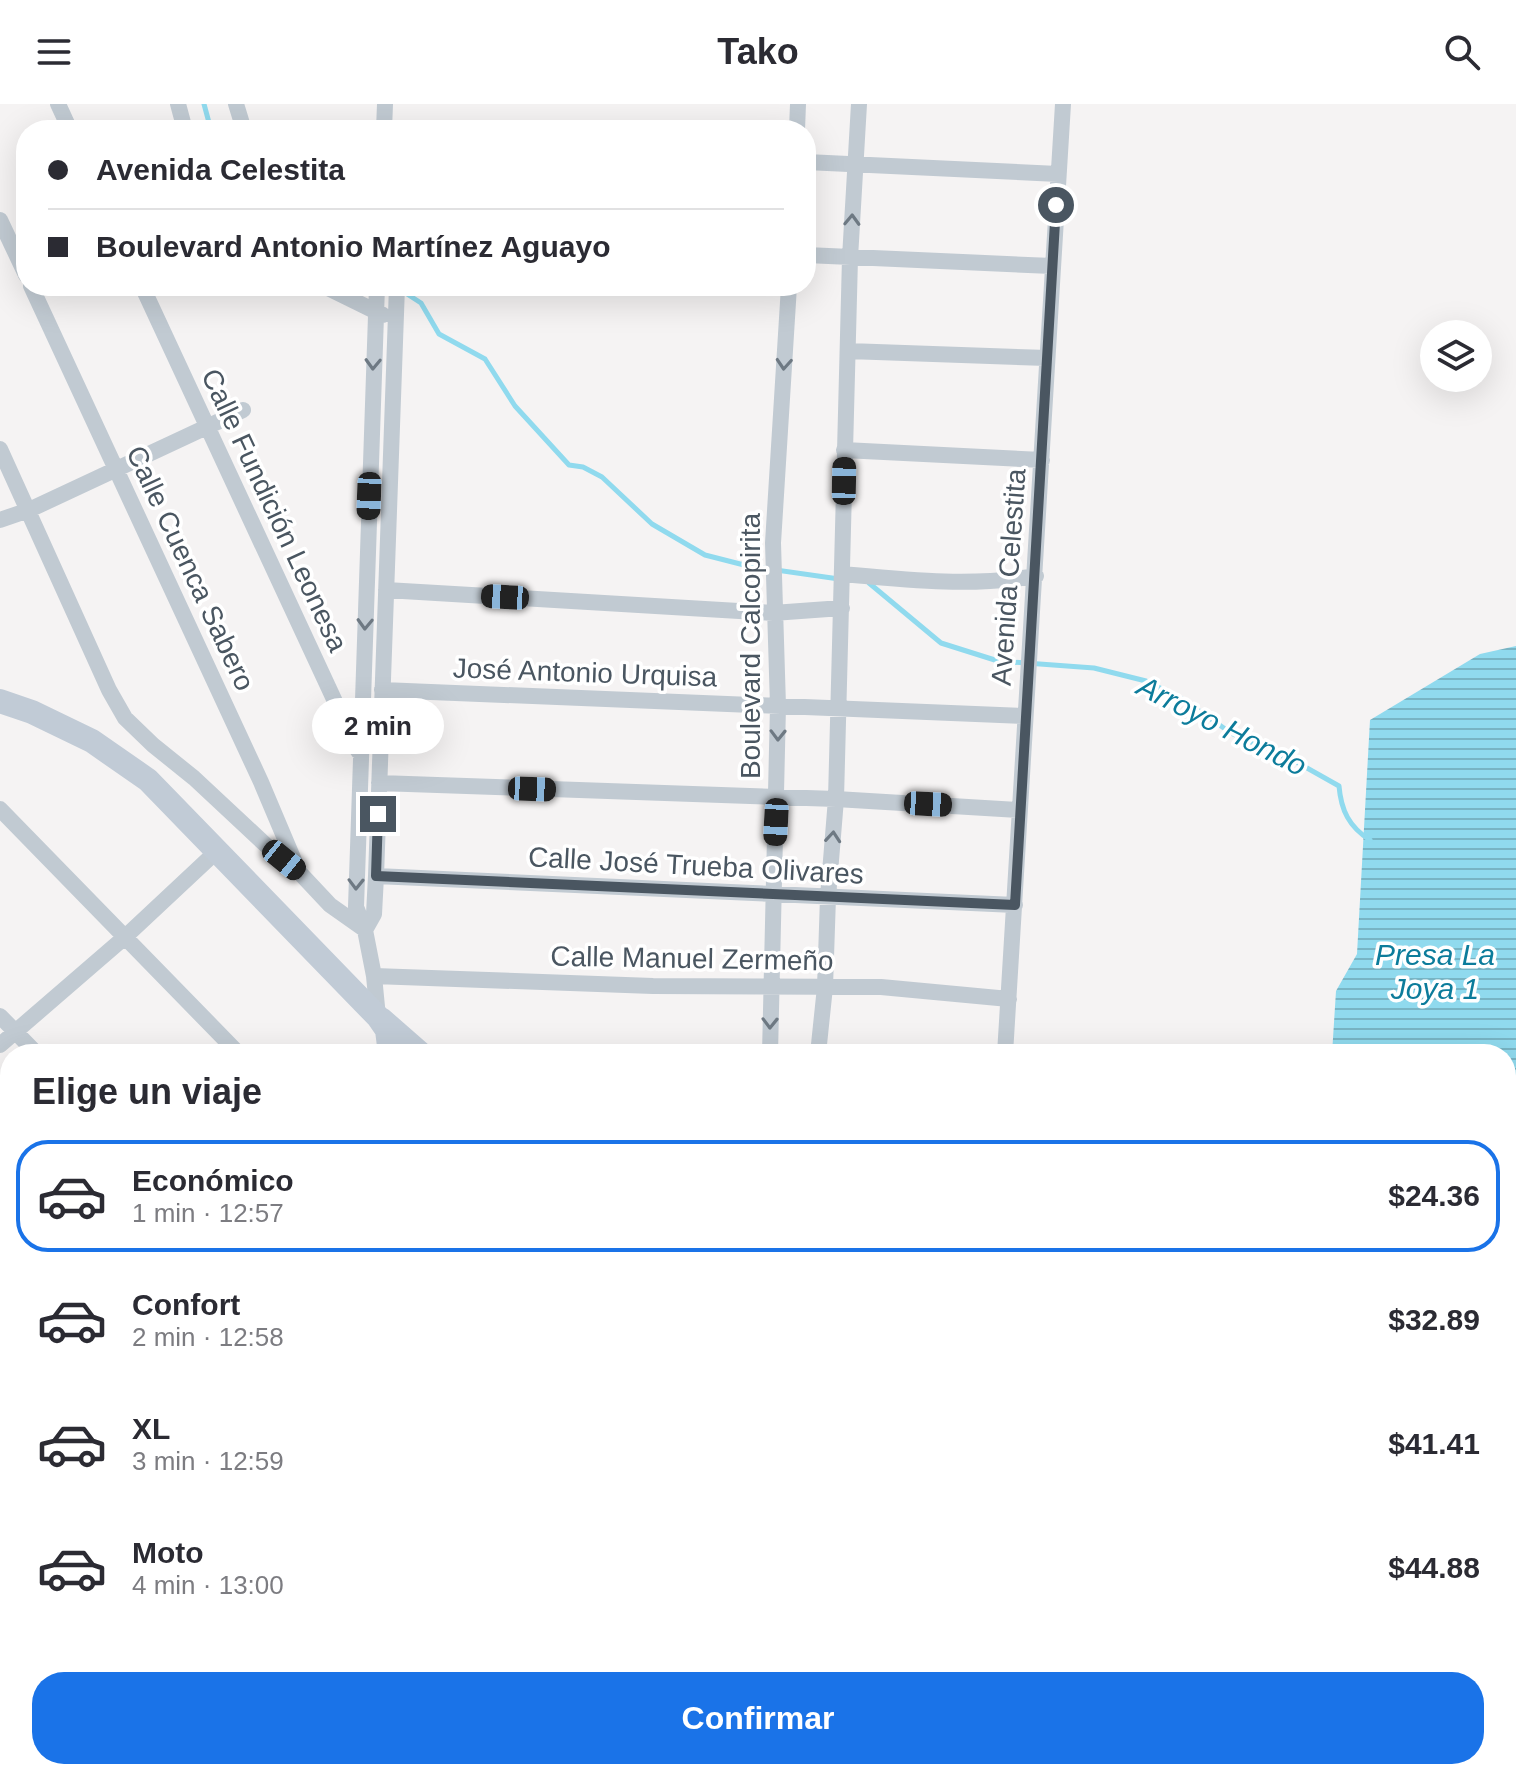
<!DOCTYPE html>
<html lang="es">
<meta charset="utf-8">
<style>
:root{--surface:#fff;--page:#f2f2f3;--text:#2b2b33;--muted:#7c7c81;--line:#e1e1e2;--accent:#1a73e8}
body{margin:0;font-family:Arial,sans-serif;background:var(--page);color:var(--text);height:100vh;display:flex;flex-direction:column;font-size:30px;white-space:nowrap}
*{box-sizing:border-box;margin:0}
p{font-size:26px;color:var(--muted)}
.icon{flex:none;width:44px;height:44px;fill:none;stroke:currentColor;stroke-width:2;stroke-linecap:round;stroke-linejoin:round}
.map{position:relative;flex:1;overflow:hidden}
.panel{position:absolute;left:0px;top:940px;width:1516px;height:736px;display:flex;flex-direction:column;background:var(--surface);border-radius:32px 32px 0 0;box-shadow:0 8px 32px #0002}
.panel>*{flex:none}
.hud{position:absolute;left:16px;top:16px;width:800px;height:176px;border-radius:32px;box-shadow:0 8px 32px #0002;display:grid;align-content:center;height:176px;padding:0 32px;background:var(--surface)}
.fabs{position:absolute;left:1420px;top:216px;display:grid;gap:16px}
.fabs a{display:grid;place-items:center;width:72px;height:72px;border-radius:50%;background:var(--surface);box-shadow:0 8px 32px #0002;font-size:40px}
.end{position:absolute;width:36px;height:36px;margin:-18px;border:10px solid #4a5661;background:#fff;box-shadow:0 0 0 4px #fff}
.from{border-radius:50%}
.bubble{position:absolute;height:56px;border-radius:28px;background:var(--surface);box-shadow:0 8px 32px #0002;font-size:26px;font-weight:600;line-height:56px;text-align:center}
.car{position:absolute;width:24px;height:48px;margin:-24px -12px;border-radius:10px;box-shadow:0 0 6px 2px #0007;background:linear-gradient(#222 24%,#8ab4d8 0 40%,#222 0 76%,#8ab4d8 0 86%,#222 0)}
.hud b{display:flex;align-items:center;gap:28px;height:76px;font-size:30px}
.hud b+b{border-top:2px solid var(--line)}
.hud i{width:20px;height:20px;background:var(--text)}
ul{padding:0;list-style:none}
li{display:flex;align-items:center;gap:24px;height:112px;margin:0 16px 12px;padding:0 16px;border:4px solid transparent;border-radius:32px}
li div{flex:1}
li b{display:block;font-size:30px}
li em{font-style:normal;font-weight:600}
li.on{border-color:var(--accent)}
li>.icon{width:72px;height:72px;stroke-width:1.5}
h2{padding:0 32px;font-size:36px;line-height:96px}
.primary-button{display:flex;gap:16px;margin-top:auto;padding:16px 32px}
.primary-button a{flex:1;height:92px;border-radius:32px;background:var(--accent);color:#fff;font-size:32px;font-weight:600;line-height:92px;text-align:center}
header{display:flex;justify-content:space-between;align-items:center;height:104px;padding:0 32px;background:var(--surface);font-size:36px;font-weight:600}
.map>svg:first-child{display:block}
</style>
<header><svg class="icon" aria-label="menu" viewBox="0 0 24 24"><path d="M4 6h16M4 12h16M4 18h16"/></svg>Tako<svg class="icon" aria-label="search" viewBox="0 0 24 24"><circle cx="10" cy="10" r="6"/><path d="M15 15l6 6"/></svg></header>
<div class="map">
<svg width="1516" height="1676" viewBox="0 0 1516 1676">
<defs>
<pattern id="water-rules" width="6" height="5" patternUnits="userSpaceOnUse" patternTransform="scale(2)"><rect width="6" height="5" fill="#90daee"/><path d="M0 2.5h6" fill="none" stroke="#78b4c4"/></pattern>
</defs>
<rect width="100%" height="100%" fill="#f5f3f3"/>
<path fill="url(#water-rules)" d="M 1516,542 L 1516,1294 L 1506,1307 L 1506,950 L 1332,950 L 1336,887 L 1357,850 L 1370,616 L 1480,550 Z"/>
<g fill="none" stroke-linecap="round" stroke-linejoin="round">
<path stroke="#90daee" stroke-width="5" d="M 204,0 L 211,26
M 401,186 L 421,199 L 439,230 L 485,255 L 515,302 L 569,361 L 583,363 L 602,373 L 652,420 L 705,451 L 748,462 L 839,475
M 869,479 L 941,539 L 998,557 L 1094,564 L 1146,577 L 1182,595 L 1231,629 L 1300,660 L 1339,682 C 1341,706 1349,723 1370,736"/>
<path stroke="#c1cad2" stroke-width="16" d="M 58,0 L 70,26
M 178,0 L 185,26
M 236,0 L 244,26
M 384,26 L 385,0
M 797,26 L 798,0
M 806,58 L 1058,70
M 0,116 L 26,171
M 806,151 L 1052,162
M 31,182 L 261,678 L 299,768
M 142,182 L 358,647
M 324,182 L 383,211
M 377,182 L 356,803 L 365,826 L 374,872 L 378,913
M 848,247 L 1047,254
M 0,345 L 109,586 L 125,614 L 153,641 L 194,674 L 269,744 L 299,768 L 330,801 L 364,825
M 844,346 L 1042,356
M 0,416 L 29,406 L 243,306
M 842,470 C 907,476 971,483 1036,472
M 386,486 L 773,509 L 842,504
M 382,586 L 1025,612
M 379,679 L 836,695 L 1019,706
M 0,705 L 239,950
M 376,772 L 1015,801
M 365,826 L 374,810 L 376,772 L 397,182
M 374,872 L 653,882 L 881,883 L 1009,895
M 0,912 L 37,950
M 0,941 L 125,833 L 218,746
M 770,950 L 778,602 L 773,439 L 789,182
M 818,950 L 825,883 L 828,793 L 836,695 L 850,154 L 859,0
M 1005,950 L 1063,0
M 0,1121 L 10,1131
M 0,1297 L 10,1288
M 0,1331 L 10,1354
M 1506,1352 L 1516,1339
M 0,1654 L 10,1660
M 19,1666 L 35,1676
M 293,1666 L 305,1676
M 575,1666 L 587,1676
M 796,1666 L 809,1676
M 951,1666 L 964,1676
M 743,1676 L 744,1666"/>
<path stroke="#c1cbd6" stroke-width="24" d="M 0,597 L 32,608 L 92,637 L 148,676 L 378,913 L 387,926 L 390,950
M 381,915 L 421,950
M 1163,1666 L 1172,1676
M 1198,1666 L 1208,1676"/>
</g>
<defs><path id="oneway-chevron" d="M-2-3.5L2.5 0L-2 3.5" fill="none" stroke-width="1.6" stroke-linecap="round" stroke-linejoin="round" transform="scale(2)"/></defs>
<g stroke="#6e7983">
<use href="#oneway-chevron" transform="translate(852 116) rotate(-88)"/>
<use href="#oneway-chevron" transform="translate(373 260) rotate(92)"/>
<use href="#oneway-chevron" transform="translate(784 260) rotate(94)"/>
<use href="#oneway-chevron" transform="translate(365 520) rotate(92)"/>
<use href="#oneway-chevron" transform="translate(778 631) rotate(91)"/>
<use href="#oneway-chevron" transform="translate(833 733) rotate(-85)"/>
<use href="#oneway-chevron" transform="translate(356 780) rotate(91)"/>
<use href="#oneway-chevron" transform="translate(770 919) rotate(91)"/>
</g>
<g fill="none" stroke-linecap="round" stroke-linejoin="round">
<path stroke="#4a5661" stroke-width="10" d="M 378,710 L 376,772 L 1015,801 L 1056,101"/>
</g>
<g text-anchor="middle" stroke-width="7" stroke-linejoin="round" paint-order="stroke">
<g font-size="28" fill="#4a5661" stroke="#fff">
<text transform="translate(275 406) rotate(65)" y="10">Calle Fundición Leonesa</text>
<text transform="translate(191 464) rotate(65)" y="10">Calle Cuenca Sabero</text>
<text transform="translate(1008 473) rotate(-86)" y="10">Avenida Celestita</text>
<text transform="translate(750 542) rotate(-90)" y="10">Boulevard Calcopirita</text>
<text transform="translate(585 568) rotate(2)" y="10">José Antonio Urquisa</text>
<text transform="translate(696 761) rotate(3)" y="10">Calle José Trueba Olivares</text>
<text transform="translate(692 854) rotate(1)" y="10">Calle Manuel Zermeño</text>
</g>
<g font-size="30" font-style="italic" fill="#0c7c9b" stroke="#fff">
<text transform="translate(1222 622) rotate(27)" y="10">Arroyo Hondo</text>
<text x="1435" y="861">Presa La<tspan x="1435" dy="34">Joya 1</tspan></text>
</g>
</g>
</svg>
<div class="fabs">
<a><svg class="icon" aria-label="layers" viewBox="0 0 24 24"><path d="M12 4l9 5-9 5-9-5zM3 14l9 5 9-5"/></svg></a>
</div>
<i class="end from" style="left:1056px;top:101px"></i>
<i class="end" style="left:378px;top:710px"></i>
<div class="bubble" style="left:312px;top:594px;width:132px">2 min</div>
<i class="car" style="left:844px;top:377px;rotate:1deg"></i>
<i class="car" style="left:369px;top:392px;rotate:182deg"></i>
<i class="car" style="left:505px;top:493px;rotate:273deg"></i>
<i class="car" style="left:532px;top:685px;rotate:92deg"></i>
<i class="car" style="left:928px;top:700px;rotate:93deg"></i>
<i class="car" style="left:776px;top:718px;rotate:183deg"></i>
<i class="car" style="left:284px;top:756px;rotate:129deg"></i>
<div class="hud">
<b><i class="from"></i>Avenida Celestita</b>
<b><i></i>Boulevard Antonio Martínez Aguayo</b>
</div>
<section class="panel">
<h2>Elige un viaje</h2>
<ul>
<li class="on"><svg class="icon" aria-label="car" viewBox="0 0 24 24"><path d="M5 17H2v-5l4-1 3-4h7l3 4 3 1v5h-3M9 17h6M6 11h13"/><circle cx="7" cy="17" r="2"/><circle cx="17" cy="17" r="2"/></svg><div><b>Económico</b><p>1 min · 12:57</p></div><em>$24.36</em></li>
<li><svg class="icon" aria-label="car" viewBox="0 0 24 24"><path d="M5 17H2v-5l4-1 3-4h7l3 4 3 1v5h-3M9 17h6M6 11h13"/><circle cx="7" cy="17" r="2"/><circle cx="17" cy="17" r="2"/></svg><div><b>Confort</b><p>2 min · 12:58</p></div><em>$32.89</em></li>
<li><svg class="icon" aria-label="car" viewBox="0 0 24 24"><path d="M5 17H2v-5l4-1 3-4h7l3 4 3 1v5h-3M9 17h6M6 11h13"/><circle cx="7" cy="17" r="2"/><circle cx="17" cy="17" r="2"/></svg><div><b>XL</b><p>3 min · 12:59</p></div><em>$41.41</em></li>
<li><svg class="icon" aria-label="car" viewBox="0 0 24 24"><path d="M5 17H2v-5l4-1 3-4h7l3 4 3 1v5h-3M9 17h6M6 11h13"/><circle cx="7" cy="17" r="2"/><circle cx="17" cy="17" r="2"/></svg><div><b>Moto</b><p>4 min · 13:00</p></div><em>$44.88</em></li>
</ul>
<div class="primary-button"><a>Confirmar</a></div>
</section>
</div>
